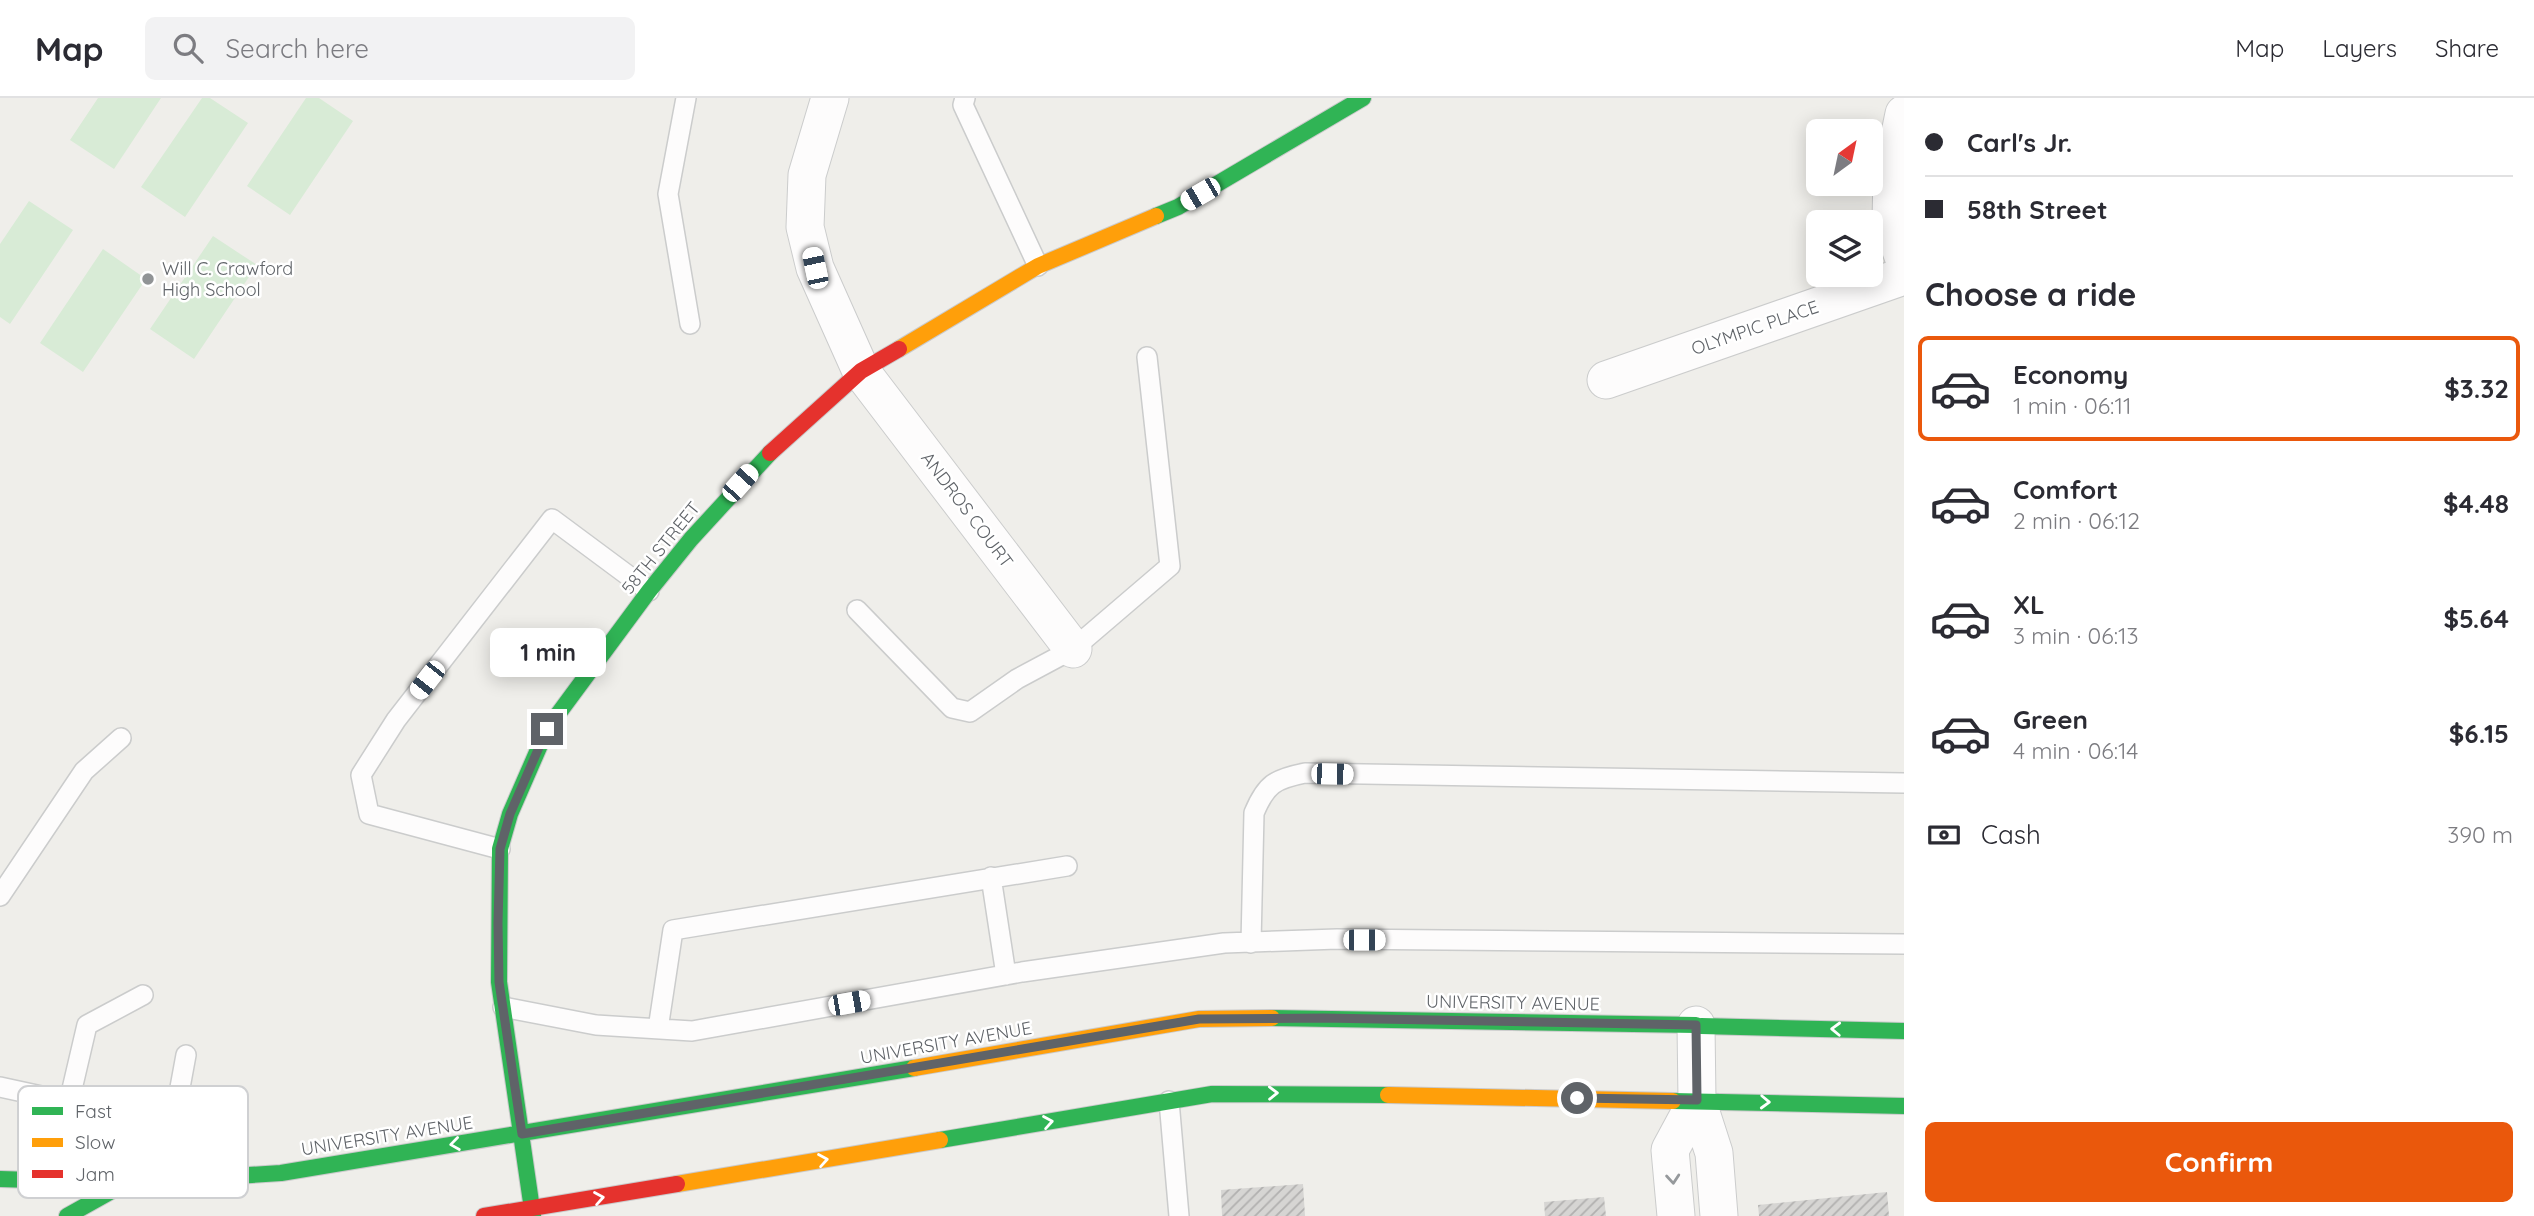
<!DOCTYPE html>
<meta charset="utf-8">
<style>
:root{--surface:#fff;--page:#f2f2f3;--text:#2b2b33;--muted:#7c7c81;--line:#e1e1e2;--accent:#ea580c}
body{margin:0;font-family:Quicksand,sans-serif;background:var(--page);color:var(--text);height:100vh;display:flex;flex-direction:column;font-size:26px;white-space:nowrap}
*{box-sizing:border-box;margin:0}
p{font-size:23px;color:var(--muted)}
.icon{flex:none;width:38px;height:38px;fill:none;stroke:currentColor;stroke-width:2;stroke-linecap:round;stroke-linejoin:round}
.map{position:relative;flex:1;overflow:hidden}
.side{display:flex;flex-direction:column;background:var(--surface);width:630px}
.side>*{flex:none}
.top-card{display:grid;align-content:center;height:154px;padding:0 21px;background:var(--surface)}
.needle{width:46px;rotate:33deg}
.controls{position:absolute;left:1806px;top:21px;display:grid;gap:14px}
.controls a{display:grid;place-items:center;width:77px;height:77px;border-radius:10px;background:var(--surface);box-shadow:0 4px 18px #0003;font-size:35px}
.end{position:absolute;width:32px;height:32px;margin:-16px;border:9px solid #5f6368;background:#fff;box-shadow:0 0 0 4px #fff}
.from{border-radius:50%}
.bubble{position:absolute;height:49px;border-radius:10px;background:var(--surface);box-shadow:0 4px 18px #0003;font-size:23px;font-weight:700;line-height:49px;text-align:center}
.car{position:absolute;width:21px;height:42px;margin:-21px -10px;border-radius:9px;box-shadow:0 0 5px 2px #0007;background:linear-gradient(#fff 24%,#345 0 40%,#fff 0 76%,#345 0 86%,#fff 0)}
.top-card b{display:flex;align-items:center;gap:24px;height:66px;font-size:26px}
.top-card b+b{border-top:2px solid var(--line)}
.top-card i{width:18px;height:18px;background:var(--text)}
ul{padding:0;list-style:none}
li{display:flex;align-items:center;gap:21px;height:105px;margin:0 14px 10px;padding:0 7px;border:4px solid transparent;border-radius:10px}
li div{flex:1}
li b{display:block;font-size:26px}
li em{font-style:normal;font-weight:700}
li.selected{border-color:var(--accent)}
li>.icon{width:63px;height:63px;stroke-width:1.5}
h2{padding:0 21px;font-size:32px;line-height:84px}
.pay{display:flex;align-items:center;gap:18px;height:77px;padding:0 21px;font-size:26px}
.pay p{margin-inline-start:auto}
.action{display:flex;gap:14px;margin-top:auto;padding:14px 21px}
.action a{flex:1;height:80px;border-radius:10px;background:var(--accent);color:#fff;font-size:28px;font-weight:700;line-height:80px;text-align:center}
header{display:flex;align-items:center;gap:42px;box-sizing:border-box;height:98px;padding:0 35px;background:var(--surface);border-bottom:2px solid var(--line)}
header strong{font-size:33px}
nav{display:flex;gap:38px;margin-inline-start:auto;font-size:24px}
.search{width:490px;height:63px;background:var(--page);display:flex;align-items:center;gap:18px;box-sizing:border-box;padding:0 24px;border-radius:10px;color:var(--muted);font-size:26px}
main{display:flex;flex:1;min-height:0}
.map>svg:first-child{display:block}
</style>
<header>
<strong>Map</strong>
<div class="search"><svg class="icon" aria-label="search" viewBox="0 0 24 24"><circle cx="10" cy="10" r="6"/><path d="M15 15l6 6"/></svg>Search here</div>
<nav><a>Map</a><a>Layers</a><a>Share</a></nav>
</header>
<main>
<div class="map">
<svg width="1904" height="1118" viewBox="0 0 1904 1118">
<defs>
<pattern id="building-hatch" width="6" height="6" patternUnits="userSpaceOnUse" patternTransform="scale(1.75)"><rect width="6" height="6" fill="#d6d5d3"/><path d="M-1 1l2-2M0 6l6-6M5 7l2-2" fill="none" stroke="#b1b0af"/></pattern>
</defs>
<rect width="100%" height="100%" fill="#efeeea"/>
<path fill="#d8ebd6" d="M 98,0 L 161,0 L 114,71 L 70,42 Z
M 202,0 L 210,0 L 248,25 L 185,119 L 141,89 Z
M 306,0 L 319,0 L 353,23 L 290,117 L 247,88 Z
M 29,103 L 73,132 L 10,226 L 0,219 L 0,146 Z
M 213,138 L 257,167 L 194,261 L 150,231 Z
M 103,151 L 146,181 L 83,274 L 40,245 Z"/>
<path fill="url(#building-hatch)" d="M 1303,1086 L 1305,1118 L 1222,1118 L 1221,1092 Z
M 1887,1094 L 1889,1118 L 1759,1118 L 1758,1107 Z
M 1604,1099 L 1606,1118 L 1545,1118 L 1544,1104 Z"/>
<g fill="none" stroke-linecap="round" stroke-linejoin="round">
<g stroke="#cbcccc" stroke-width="22">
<path id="lane" d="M 686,0 L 668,96 L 690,226
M 965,0 L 963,7 L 1038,168
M 857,512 L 952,610 L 970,614 L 1017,581 L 1073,551 L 1170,468 L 1147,259
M 500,751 L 369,716 L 361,677 L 396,622 L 552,421 L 649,493
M 991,779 L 1006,877
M 0,798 L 84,673 L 121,640
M 1251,845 L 1254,715 C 1266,686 1275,681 1305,675 L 1904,685
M 503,909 L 596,927 L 692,933 L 1022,874 L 1224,845 L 1337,841 L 1904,846
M 658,931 L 673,832 L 1067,768
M 0,989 L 69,1004 L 87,927 L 143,897
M 1169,1003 L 1179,1118
M 163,1082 L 186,957
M 52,1083 L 69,1004"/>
</g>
<g stroke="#cbcccc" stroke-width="39">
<path id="street" d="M 830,0 L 807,77 L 805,129 L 815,170 L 861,273 L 1073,551
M 1904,16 L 1892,74 L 1891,124 L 1904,161
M 1606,282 L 1904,178
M 1696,927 L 1697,1002 L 1714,1055 L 1719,1118
M 1676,1118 L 1670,1052 L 1697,1002"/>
</g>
<g stroke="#cacacb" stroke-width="18">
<path id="fast" d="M 1156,118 L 1178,109 L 1363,0
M 1272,920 L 1696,927
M 1701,928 L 1904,933
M 1673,1003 L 1904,1008
M 940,1042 L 1212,996 L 1388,997
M 0,1081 L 126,1085 L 281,1075 L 914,970
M 67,1118 L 126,1085
M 533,1118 L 499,884 L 500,751 L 510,716 L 547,631 L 649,493 L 691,441 L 770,355"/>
</g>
<g stroke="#cacacb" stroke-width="18">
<path id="slow" d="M 899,251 L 1038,168 L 1156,118
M 914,970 L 1199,921 L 1272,920
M 1388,997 L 1673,1003
M 677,1086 L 940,1042"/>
</g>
<g stroke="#cacacb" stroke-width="18">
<path id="jam" d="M 770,355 L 861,273 L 899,251
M 484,1118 L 677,1086"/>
</g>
<use href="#lane" stroke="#fdfcfc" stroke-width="19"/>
<use href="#street" stroke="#fdfcfc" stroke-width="37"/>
<use href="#fast" stroke="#30b455" stroke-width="16"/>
<use href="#slow" stroke="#ff9f0a" stroke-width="16"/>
<use href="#jam" stroke="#e5322d" stroke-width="16"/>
</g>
<defs><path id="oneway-chevron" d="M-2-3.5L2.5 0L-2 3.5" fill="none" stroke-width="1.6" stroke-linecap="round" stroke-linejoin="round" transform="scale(1.75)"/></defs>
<g stroke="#fff">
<use href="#oneway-chevron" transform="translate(1836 931) rotate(-178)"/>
<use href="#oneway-chevron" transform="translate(1273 995) rotate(-1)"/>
<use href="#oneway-chevron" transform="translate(1765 1004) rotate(2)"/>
<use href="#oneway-chevron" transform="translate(1048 1024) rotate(-10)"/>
<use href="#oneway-chevron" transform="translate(455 1046) rotate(172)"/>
<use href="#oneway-chevron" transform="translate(823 1062) rotate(-10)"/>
<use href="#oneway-chevron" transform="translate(599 1100) rotate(-10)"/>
</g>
<use stroke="#96999c" href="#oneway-chevron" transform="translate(1673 1081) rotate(85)"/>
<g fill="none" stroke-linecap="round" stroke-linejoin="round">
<path stroke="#5f6368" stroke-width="9" d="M 547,631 L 510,716 L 500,751 L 498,825 L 499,884 L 522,1036 L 1199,921 L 1324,920 L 1696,927 L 1697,1002 L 1577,1000"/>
</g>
<circle fill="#919496" stroke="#fff" stroke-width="2.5" cx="148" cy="181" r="7"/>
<g text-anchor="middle" stroke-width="5" stroke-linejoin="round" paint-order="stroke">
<g font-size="18" fill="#5f6368" stroke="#fff" text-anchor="start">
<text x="162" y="177">Will C. Crawford<tspan x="162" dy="21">High School</tspan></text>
</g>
<g font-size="18" fill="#5f6368" stroke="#fff">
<text transform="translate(1755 230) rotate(-19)" y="6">OLYMPIC PLACE</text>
<text transform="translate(967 412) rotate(53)" y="6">ANDROS COURT</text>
<text transform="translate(661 450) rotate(-51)" y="6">58TH STREET</text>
<text transform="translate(1513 905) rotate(1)" y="6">UNIVERSITY AVENUE</text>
<text transform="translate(946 945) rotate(-10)" y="6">UNIVERSITY AVENUE</text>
<text transform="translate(387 1038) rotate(-9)" y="6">UNIVERSITY AVENUE</text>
</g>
</g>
<rect x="18" y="988" width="230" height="112" rx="10" fill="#fff" stroke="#cfd0d2" stroke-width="2"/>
<rect x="32" y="1009" width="31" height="8" fill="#30b455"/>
<rect x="32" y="1040" width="31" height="9" fill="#ff9f0a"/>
<rect x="32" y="1072" width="31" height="8" fill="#e5322d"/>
<g font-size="19" fill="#5f6368">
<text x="75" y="1020">Fast</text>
<text x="75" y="1051">Slow</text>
<text x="75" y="1083">Jam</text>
</g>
</svg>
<div class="controls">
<a><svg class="needle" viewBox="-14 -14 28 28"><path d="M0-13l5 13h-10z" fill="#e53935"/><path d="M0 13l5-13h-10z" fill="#7c7c81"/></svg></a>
<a><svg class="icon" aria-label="layers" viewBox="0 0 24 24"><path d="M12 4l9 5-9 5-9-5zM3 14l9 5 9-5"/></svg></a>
</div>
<i class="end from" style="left:1577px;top:1000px"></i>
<i class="end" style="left:547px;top:631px"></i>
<div class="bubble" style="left:490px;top:530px;width:116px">1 min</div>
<i class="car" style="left:1200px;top:96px;rotate:240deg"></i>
<i class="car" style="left:815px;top:170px;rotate:348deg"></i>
<i class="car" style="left:740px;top:385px;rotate:42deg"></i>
<i class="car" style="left:427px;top:582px;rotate:218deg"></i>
<i class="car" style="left:1332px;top:676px;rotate:91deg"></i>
<i class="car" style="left:1364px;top:842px;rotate:90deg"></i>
<i class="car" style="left:849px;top:905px;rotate:80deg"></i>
</div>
<section class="side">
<div class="top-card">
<b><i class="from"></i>Carl's Jr.</b>
<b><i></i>58th Street</b>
</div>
<h2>Choose a ride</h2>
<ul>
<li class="selected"><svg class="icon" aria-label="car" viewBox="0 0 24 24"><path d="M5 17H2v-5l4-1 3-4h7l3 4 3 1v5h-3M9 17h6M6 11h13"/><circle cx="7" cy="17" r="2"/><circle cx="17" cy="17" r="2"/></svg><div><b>Economy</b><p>1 min · 06:11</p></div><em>$3.32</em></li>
<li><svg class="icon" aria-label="car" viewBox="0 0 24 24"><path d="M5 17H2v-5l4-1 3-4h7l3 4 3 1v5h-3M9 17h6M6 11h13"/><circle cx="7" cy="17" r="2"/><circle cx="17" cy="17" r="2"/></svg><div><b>Comfort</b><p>2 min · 06:12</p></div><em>$4.48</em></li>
<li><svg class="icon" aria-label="car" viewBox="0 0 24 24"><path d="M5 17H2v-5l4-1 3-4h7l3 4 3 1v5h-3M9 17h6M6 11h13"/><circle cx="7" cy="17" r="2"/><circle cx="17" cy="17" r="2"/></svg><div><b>XL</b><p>3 min · 06:13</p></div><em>$5.64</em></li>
<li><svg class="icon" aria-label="car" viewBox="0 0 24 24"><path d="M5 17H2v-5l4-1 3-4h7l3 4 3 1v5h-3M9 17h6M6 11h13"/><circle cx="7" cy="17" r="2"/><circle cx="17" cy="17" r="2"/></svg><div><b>Green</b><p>4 min · 06:14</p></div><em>$6.15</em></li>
</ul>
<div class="pay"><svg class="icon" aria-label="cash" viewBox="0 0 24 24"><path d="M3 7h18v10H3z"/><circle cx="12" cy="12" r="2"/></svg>Cash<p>390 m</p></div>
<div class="action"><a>Confirm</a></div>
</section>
</main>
